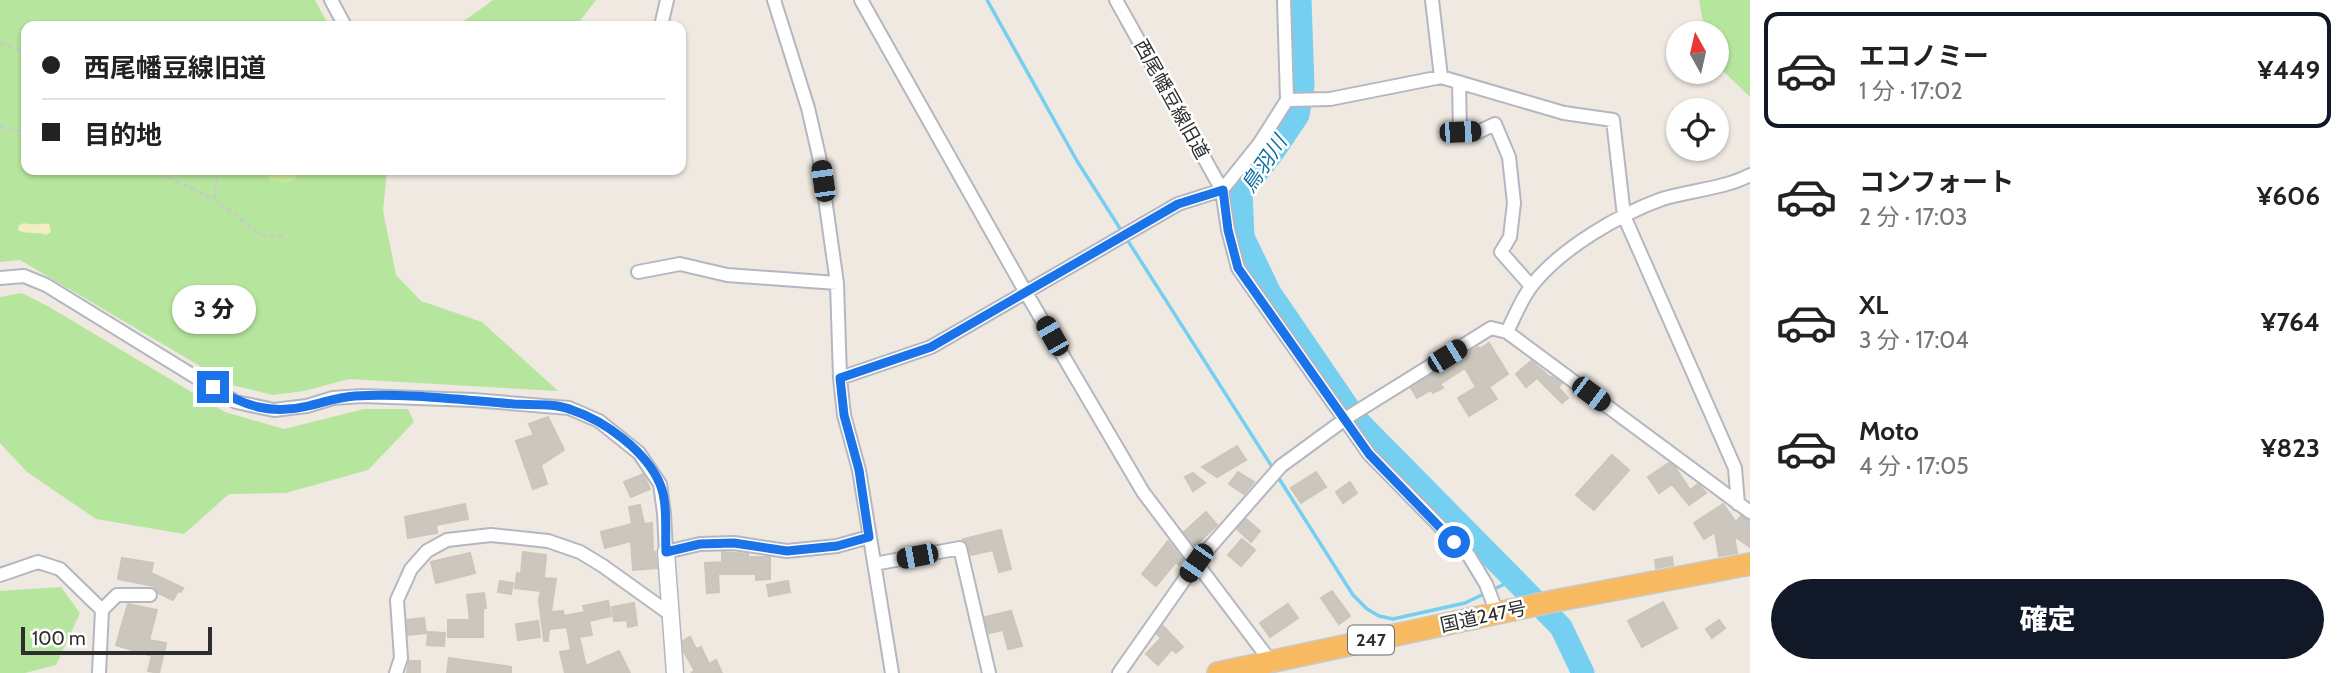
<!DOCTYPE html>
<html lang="ja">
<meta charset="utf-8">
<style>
:root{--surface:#fff;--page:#f2f2f2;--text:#222;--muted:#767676;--line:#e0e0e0;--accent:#111827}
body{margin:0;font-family:Cabin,"Noto Sans JP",sans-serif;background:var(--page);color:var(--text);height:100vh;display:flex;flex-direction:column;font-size:26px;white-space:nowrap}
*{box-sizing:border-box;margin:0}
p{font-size:23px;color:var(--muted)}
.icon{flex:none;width:38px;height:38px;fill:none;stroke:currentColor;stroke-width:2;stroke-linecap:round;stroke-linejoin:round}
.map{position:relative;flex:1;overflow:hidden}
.details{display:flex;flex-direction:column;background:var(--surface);width:595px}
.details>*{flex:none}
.banner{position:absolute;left:21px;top:21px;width:665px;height:154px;border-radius:14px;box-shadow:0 2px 5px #0004;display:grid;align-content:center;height:154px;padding:0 21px;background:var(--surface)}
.needle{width:46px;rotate:352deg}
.buttons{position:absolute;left:1666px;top:21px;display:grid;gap:14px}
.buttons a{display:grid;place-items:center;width:63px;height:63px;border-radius:50%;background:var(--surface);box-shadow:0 2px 5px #0004;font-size:35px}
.scale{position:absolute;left:21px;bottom:18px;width:191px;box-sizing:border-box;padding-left:7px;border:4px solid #2e2e2e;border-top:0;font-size:19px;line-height:24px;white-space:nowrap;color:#2e2e2e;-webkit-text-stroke:5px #fff;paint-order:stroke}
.end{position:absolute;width:32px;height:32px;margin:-16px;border:9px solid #1a73e8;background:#fff;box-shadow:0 0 0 4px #fff}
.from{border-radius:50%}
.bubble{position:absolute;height:49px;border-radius:24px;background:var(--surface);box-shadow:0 2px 5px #0004;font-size:23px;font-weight:800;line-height:49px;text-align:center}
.car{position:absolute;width:21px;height:42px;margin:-21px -10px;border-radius:9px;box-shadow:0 0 5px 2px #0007;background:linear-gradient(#222 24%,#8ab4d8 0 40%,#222 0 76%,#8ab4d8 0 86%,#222 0)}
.banner b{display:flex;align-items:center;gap:24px;height:66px;font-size:26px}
.banner b+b{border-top:2px solid var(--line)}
.banner i{width:18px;height:18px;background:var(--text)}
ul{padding:12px 0 0;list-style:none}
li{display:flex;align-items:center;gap:21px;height:116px;margin:0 14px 10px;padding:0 7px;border:4px solid transparent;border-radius:14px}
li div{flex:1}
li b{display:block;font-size:26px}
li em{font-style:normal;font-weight:800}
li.on{border-color:var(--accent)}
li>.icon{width:63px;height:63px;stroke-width:1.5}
.primary-button{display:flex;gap:14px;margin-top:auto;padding:14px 21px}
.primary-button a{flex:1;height:80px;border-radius:42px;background:var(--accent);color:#fff;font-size:28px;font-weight:800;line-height:80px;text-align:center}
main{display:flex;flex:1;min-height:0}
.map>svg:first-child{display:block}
</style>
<main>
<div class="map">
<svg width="1750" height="673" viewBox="0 0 1750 673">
<rect width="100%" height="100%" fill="#efe9e1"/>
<path fill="#b6e59e" d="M 0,0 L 315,0 L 329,26 L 26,26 L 26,170 L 387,170 L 383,211 L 396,275 L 421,301 L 482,322 L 558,391 L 349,379 L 304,391 L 273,395 L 232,385 L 20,260 L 0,262 Z
M 493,0 L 596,0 L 576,26 L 457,26 Z
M 1699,0 L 1750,0 L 1750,97 L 1717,65 L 1717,33 L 1705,33 Z
M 22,293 L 51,308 L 225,412 L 284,429 L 364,409 L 408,409 L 414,422 L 368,470 L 286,493 L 229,494 L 184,534 L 96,519 L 27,472 L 0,443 L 0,297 Z
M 61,587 L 80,613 L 56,665 L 25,673 L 0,673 L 0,591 Z"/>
<path fill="#f3ecc5" d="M 24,223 C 33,226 40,223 49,224 L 51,232 L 46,235 C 36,231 26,235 18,230 L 19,225 Z"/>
<path fill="#c9ec9a" d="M 263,170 L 299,170 L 295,180 L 284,182 L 271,181 Z"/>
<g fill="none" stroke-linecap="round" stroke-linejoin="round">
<path stroke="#75cff0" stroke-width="3.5" d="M 987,0 L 1077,161 L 1274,470
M 1278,477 L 1353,595 L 1367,609 L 1379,616 L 1393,619 L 1465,603 L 1515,579"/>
<path stroke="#75cff0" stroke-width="23" d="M 1300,0 L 1303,86 L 1298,115 L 1271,155 L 1241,192 L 1243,237 L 1270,293 L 1356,419 L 1561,627 L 1583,673"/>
</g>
<path fill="#cbc7bf" stroke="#cbc5ba" stroke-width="2" d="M 1489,343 L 1508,374 L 1489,387 L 1497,399 L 1469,416 L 1458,398 L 1476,387 L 1465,368 L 1440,384 L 1443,388 L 1433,393 L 1431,390 L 1417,398 L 1411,388 L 1478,347 L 1480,349 Z
M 1531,361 L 1551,378 L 1552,377 L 1562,383 L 1558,387 L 1568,398 L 1562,403 L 1537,378 L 1526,387 L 1516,374 Z
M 548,417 L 564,450 L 541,465 L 547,484 L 533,489 L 516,441 L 534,435 L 529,424 Z
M 1237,446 L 1246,460 L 1217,477 L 1202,467 Z
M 1612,455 L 1629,470 L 1594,510 L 1576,495 Z
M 1669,463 L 1675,467 L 1690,490 L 1698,484 L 1706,493 L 1689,505 L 1672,484 L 1659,493 L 1648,477 Z
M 1238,472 L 1254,482 L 1244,494 L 1229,484 Z
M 1316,472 L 1326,487 L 1301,503 L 1291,488 Z
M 1193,473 L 1205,483 L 1193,491 L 1185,477 Z
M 643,474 L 650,489 L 631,497 L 624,482 Z
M 1350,482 L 1357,493 L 1343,503 L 1336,492 Z
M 465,504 L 468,519 L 436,525 L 437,533 L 408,538 L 405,517 Z
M 1723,504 L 1736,522 L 1741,516 L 1750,522 L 1750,547 L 1734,536 L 1737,553 L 1719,556 L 1715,532 L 1704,539 L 1694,523 Z
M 640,505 L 644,524 L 652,523 L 653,553 L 655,552 L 657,568 L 633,570 L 631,541 L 605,548 L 601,532 L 632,524 L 629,507 Z
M 1206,512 L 1217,525 L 1195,546 L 1184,532 Z
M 1246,519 L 1260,531 L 1251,542 L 1237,529 Z
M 1001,530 L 1011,569 L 999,572 L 993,550 L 971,555 L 968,545 L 963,539 Z
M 1242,539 L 1255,550 L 1241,566 L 1228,555 Z
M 1168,541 L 1183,560 L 1179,565 L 1176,562 L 1156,586 L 1142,574 Z
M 523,552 L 546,555 L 544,578 L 556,579 L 551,612 L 563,611 L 564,616 L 585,612 L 583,606 L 608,601 L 611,616 L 589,621 L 592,635 L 579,637 L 586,666 L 619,651 L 630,673 L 565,673 L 560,652 L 571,650 L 567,627 L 549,629 L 548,641 L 544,641 L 539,600 L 541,591 L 515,588 L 517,573 L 521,574 Z
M 722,552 L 748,554 L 748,557 L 770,557 L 770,579 L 756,580 L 756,574 L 718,574 L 719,592 L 707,593 L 705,563 L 722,562 Z
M 470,553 L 475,573 L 436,583 L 431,562 Z
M 1672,557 L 1673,565 L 1656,568 L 1655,560 Z
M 122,558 L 153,563 L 151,573 L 183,588 L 181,592 L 178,591 L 173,600 L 158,593 L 154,586 L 118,579 Z
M 500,581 L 513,583 L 511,594 L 498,592 Z
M 788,581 L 790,592 L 769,596 L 767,585 Z
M 1332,591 L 1350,616 L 1339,624 L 1321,598 Z
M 484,593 L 486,608 L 483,608 L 483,637 L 448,637 L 448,620 L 470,620 L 467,595 Z
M 1663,602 L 1677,628 L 1642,647 L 1628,621 Z
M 634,603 L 637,625 L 628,627 L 627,620 L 614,621 L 612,607 Z
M 128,604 L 157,610 L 149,640 L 166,643 L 159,673 L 148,671 L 152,656 L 116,645 Z
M 1288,604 L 1298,618 L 1270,637 L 1260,623 Z
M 1011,611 L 1022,646 L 1008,649 L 1003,630 L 989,633 L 985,617 Z
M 424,618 L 426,633 L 408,635 L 407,620 Z
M 1719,620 L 1725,628 L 1712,638 L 1706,629 Z
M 538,621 L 540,637 L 518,640 L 516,624 Z
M 1163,626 L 1183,647 L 1176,653 L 1172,649 L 1158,665 L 1146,654 L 1161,638 L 1157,634 Z
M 428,632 L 445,633 L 444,646 L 427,645 Z
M 690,637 L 696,649 L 701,647 L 709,664 L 716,660 L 722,673 L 691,673 L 695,671 L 684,652 L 683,641 Z
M 449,658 L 511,667 L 511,673 L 447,673 Z
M 409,661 L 420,661 L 420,673 L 407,673 Z"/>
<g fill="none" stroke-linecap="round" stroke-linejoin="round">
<g stroke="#b4b7c1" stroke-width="16">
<path id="minor" d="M 331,0 L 345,26
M 774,0 L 808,108 L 819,156 L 837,283 L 840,378 L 844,415 L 859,470 L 892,673
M 861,0 L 1025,291 L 1143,492 L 1271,662
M 1116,0 L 1222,190 L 1228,230 L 1238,268 L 1369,454 L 1469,556 L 1486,584 L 1497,613
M 1432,0 L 1441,77
M 661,26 L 667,0
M 1459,82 L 1460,132 L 1478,132 L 1495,124 L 1509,157 L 1514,203 L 1510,237 L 1501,252 L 1531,286
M 1287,100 L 1330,99 L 1441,77 L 1564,113 L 1613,120 L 1624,216 L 1735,468 L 1738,504
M 638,272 L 680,264 L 727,275 L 837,283
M 0,278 L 24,276 L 46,285 L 236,402 L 274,410 L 307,406 L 333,398 L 362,396 L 473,400 L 569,408 L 599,421 L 639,453 L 660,484 L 664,513 L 666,552 L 700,544 L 734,543 L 787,551 L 837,546 L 869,537
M 1507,332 C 1515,316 1522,297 1533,284 C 1562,248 1618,215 1662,199 C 1691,190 1723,189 1750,175
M 840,378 L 931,347 L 1178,204 L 1222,190 L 1259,144 L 1287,100 L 1284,0
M 874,564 L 960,548 L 989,673
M 0,575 L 38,562 L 60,569 L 102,610
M 99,673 L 102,610 L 117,595 L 150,595
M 396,673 L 401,658 L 397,600 L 411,569 L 427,551 L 447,540 L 491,535 L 548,541 L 580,552 L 603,566 L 670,614
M 1119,673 L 1196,563 L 1281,466 L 1348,417 L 1491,328 L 1507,332 L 1750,512"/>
</g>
<g stroke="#b4b7c1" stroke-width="19">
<path id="tertiary" d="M 666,552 L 675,673"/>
</g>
<g stroke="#c9c9c9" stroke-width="24">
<path id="trunk" d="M 1218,673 L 1554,601 L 1750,564"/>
</g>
<path stroke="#c9c9c9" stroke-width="2.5" stroke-dasharray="5 3.5" stroke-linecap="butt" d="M 0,42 L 26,52
M 0,127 L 26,132
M 152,170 L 214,199 L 261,235 L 286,237
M 214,199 L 218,170"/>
<use href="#minor" stroke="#fff" stroke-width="12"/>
<use href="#tertiary" stroke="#fff" stroke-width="16"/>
<use href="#trunk" stroke="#f8ba60" stroke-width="21"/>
</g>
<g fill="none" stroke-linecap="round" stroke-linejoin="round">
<path stroke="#1a73e8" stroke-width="9" d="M 213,387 C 244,406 271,415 308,406 C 325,402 338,397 355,396 C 407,393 462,400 514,404 C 533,405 555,403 572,410 C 605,421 646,451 660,484 C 668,503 665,531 666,552 L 700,544 L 734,543 L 787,551 L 837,546 L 869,537 L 859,470 L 844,415 L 840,378 L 931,347 L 1178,204 L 1223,190 L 1228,230 L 1238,268 L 1369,454 L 1454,542"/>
</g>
<g text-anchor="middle" stroke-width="5" stroke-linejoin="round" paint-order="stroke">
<rect fill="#fff" stroke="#6d6d6d" stroke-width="2" x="1348" y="625.5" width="46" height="29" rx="5"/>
<g font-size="18" font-weight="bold" fill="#2e2e2e">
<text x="1371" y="646">247</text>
</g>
<g font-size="19" fill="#2e2e2e" stroke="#fff">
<text transform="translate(1172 99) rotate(61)" y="7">西尾幡豆線旧道</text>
<text transform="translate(1483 616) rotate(-12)" y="7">国道247号</text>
</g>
<g font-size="21" font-style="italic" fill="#0d6fa3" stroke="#fff">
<text transform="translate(1264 164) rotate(-56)" y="7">鳥羽川</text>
</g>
</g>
</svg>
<div class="buttons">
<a><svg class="needle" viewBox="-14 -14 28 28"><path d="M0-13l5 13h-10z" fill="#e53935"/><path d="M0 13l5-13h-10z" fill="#767676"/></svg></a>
<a><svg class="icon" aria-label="locate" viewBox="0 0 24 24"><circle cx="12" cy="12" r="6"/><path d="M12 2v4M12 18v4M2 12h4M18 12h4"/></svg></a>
</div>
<div class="scale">100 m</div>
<i class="end from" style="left:1454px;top:542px"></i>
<i class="end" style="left:213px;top:387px"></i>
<div class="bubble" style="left:172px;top:285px;width:84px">3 分</div>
<i class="car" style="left:1460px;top:132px;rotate:88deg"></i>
<i class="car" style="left:823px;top:181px;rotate:352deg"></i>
<i class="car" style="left:1052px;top:336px;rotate:330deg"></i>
<i class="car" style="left:1447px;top:356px;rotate:58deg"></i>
<i class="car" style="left:1591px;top:394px;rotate:127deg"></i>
<i class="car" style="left:917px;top:556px;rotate:259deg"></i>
<i class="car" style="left:1196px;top:563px;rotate:215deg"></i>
<div class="banner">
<b><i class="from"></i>西尾幡豆線旧道</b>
<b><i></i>目的地</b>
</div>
</div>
<section class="details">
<ul>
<li class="on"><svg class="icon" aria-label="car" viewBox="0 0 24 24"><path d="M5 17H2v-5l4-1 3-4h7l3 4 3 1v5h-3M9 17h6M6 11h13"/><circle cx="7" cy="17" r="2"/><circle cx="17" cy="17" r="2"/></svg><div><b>エコノミー</b><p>1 分 · 17:02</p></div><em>¥449</em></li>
<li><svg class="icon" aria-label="car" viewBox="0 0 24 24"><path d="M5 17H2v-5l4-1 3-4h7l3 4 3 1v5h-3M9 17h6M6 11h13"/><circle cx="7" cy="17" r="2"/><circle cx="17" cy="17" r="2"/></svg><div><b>コンフォート</b><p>2 分 · 17:03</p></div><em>¥606</em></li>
<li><svg class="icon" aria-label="car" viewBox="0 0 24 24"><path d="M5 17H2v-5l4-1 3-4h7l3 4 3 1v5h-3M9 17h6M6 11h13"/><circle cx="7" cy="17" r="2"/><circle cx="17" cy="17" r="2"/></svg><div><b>XL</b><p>3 分 · 17:04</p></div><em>¥764</em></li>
<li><svg class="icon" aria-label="car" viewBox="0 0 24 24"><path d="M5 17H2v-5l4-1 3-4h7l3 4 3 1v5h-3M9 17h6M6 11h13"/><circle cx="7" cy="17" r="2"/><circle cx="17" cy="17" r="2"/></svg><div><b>Moto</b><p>4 分 · 17:05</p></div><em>¥823</em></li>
</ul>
<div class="primary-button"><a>確定</a></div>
</section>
</main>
